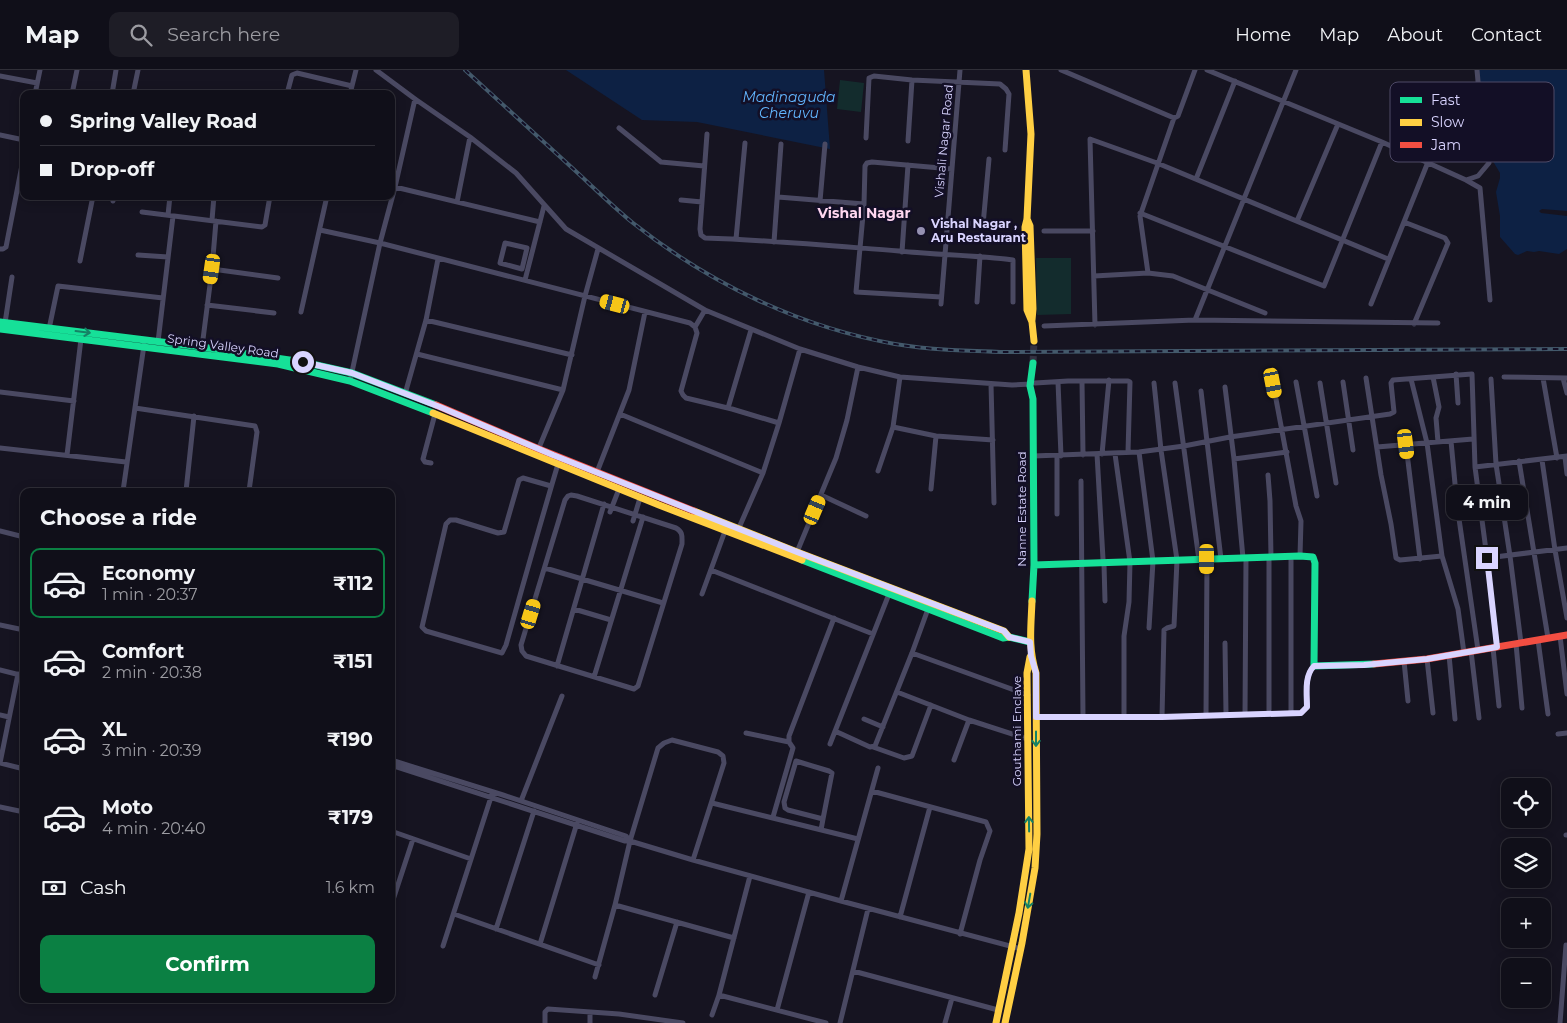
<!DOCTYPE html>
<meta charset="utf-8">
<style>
:root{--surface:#100f19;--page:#1e1d26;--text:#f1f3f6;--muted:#9c9ca2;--line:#302f38;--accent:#0b8043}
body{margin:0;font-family:Montserrat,sans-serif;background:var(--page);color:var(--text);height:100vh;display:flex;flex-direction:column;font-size:19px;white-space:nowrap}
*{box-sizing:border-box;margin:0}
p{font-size:16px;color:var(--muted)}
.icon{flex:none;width:28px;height:28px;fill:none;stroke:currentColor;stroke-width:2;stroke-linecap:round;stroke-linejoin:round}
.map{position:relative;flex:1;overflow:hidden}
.panel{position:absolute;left:20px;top:418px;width:375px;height:515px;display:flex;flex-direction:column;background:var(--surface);border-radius:10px;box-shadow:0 2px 12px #0003,0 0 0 1px var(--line)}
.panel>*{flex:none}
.guide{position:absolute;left:20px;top:20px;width:375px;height:110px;border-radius:10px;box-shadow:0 2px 12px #0003,0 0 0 1px var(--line);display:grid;align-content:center;height:110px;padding:0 20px;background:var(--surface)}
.buttons{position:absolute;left:1501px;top:708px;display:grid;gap:10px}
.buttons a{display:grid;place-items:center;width:50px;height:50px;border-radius:10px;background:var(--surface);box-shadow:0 2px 12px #0003,0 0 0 1px var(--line);font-size:25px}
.end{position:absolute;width:22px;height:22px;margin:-11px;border:6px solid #d9d4ff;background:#111;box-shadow:0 0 0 2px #111}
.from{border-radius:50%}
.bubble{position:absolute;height:35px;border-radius:10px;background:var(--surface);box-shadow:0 2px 12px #0003,0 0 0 1px var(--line);font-size:16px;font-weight:700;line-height:35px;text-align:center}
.car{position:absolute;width:15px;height:30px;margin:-15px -8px;border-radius:6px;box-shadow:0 0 4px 1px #0007;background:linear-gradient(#f5c518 24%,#345 0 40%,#f5c518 0 76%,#345 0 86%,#f5c518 0)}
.guide b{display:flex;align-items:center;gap:18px;height:48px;font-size:19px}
.guide b+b{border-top:1px solid var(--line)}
.guide i{width:12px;height:12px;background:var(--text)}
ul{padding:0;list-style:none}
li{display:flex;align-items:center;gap:15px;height:70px;margin:0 10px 8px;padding:0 10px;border:2px solid transparent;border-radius:10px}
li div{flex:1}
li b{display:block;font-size:19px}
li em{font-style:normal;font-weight:700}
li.selected{border-color:var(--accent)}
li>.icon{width:45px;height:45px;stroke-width:1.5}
h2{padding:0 20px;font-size:22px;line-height:60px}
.pay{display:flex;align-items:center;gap:12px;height:55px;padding:0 20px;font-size:19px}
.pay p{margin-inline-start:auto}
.cta{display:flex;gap:10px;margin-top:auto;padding:10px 20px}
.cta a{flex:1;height:58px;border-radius:10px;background:var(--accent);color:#fff;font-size:20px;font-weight:700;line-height:58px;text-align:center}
header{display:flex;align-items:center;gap:30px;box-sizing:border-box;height:70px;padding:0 25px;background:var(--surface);border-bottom:1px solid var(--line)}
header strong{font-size:24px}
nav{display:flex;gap:28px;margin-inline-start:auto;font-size:18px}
.search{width:350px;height:45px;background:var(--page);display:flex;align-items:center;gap:12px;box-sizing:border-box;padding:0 18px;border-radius:10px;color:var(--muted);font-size:19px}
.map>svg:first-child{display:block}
</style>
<header>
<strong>Map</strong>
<div class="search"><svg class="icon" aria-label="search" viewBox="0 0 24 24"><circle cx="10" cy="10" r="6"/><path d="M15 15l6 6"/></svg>Search here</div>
<nav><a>Home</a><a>Map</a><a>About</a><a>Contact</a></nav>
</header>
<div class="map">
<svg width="1567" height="953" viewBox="0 0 1567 953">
<rect width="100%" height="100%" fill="#161421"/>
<path fill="#132c2d" d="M 840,10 L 864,13 L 861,42 L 837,39 Z
M 1036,188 L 1071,188 L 1071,244 L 1037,245 Z"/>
<path fill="#0d2144" d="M 566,0 L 824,0 L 830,79 L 697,52 L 642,50 Z
M 1478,0 L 1567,0 L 1567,141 L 1542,139 L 1539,141 L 1541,143 L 1567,146 L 1567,179 L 1559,184 L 1539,181 L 1534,182 L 1527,181 L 1518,185 L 1515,184 L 1500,167 L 1500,146 L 1496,122 L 1500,108 L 1500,103 L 1494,93 L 1492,84 L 1492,66 L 1486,53 L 1486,45 L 1482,36 L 1481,23 L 1484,14 L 1480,13 Z"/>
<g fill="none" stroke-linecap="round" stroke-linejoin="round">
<path stroke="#333142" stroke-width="7" stroke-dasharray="7 3.5" stroke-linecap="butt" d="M 1033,293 L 1034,271"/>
<path stroke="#4a4962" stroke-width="5" d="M 376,0 L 415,29 L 470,67 L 516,103 L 566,159 L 705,240 L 800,279 L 858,297 L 900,307 L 1012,315 L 1031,314
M 1061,0 L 1174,48 L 1178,46 L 1195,0
M 1207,0 L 1382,72 L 1466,110 L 1480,118 L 1490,230
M 0,6 L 37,13
M 35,24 L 40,0
M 72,24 L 77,0
M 112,24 L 116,0
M 133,24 L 138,0
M 287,24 L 292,5 L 297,3 L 352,16
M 350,24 L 356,0
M 619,58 L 661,92 L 704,96
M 707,64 L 700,159 L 701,165 L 705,168 C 769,170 834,176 899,181 C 937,185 975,185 1013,190 L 1013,232
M 0,65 L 24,70
M 866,68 L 869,8 L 874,6 L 912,10 L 1000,14 L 1006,19 L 1009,24 L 1005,80
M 908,71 L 912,10
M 1196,109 L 1235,11
M 1466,110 L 1478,106 L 1489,93 L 1482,56 L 1477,0
M 395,117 L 540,152
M 778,127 L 864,134
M 681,130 L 702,132
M 113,131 L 114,126
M 820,131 L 825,74
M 457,132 L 470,67
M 142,142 L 262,157 L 265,155 L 270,126
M 1140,143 L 1324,216 L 1382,72
M 168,145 L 170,126
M 212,150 L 214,126
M 948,151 L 1006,157
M 1297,151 L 1338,54
M 1404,152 L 1445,168 L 1448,173 L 1414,254
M 983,155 L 989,89
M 320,160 L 380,173 L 690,253 L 695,257 L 697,263 L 681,321 L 683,325 L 686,328 L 732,339 L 779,353
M 1044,161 L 1093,161
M 736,169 L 745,73
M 774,172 L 781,74
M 505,173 L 527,178 L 522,199 L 500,193 Z
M 0,179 L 3,179 L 6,177 L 24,85
M 902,182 L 908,95
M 138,185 L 168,187
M 80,191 L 93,126
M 212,199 L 278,208
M 1148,203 L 1140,146 L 1174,48
M 1094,206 L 1148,203 L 1173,206 L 1265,243
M 525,210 L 544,136
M 941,227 L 856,222 L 864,134 L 865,96 L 867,93 L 872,92 L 952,99
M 977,232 L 980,186
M 941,234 L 960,0
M 1371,234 L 1428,92
M 207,235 L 274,243
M 301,242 L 327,126
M 426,250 L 572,285
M 1195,250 L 1296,0
M 5,253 L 12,207
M 1095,255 L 1090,69 L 1157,93 L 1388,189
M 1044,256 L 1195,250 L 1438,253
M 695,257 L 705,240
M 49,259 L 58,216 L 163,228
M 158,272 L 173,146
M 202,277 L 212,199 L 216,151
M 417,284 L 563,320
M 1456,304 L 1458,333
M 1433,307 L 1439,337 L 1436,348 L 1438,372
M 1504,307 L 1567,308
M 1366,308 L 1381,405 L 1391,454 L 1396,488 L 1400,490 L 1442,486
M 1543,308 L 1557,388
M 1563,308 L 1567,323
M 1411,309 L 1427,373 L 1442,486 L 1458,539 L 1464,583
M 1491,309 L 1496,394 L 1510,486 L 1521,573
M 350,311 L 380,173 L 395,117 L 415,29
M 1082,311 L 1083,385
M 1058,312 L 1061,386
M 1296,312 L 1317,426
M 1343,312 L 1353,380
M 1035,313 L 1068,311 L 1128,311 L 1130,312 L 1128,382
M 1154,313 L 1161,380 L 1177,490 L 1174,556 L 1167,558 L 1164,560 L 1162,647
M 1175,313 L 1199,490
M 1273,313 L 1296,436 L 1301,451 L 1300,486
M 1320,313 L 1336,413
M 991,314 L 994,433
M 1225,317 L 1234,389 L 1243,488
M 1201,321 L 1221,489
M 0,322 L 74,331
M 405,324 L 426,250 L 438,189
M 135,338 L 255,356 L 257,362 L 249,421
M 728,338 L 751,260
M 620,344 L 763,403
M 893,357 L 936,366 L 993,370
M 1451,371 L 1457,435 L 1478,580
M 1406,375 L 1420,489
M 1377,377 L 1473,369
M 0,378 L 126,392
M 538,380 L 563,320 L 585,226 L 598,179
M 1139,382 L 1153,491 L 1149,558
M 1097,384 L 1103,489 L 1104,494 L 1105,531
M 1102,384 L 1109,310
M 1115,384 L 1130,492 L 1129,532 L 1124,566 L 1124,646
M 67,385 L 81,269
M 1033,386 L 1139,382 L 1184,376 L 1230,367 L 1390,344 L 1394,342 L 1391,313 L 1393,310 L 1472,304 L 1475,397 L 1487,488 L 1497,577
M 1565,387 L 1567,404
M 1234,389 L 1287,382
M 1542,390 L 1555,480 L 1567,548
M 1519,391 L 1548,568
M 431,393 L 425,392 L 423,389 L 435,344
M 1475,397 L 1567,386
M 878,401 L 893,357 L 900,307
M 597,402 L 629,320 L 645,242
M 1268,405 L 1270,431 L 1271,487
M 1081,411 L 1083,647
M 551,416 L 523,408 L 519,410 L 504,462 L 498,463 L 456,450 L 450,450 L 446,454 L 422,557 L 426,561 L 502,583 L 506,575 C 523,515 540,454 558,394
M 931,419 L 936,366
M 123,421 L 144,275
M 186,421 L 194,346
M 571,425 L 577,426 L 676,458 C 683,462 682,466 682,474 L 638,616 L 634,619 L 526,586 L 522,581 L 521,575 L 565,430 L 568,426 Z
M 821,425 L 866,446
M 610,442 L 619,419
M 1057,444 L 1057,386
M 633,451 L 640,428
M 738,460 L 763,403 L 779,353 L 800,279
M 0,461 L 24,467
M 797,482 L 836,388 L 847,350 L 858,297
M 1487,488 L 1567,478
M 545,498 L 663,533
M 711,500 L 873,564
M 702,524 L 725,461
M 574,539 L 611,550
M 0,555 L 24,560
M 1560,566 L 1567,624
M 1538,570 L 1548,644
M 1225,573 L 1226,644
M 1516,574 L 1522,638
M 1493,578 L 1499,636
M 1471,581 L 1479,648
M 912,583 L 1028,625
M 1449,585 L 1455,649
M 1427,589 L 1433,643
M 1404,591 L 1408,631
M 557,596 L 604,434
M 0,600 L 24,606
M 18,604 L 0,693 L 24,699
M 594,607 L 643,447
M 897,622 L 969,650 L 1028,669
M 1291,643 L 1291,486
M 1269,644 L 1269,487
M 0,645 L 9,647
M 1245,645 L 1246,488
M 1206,646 L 1207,489
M 1036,647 L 1162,647 L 1301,643 L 1307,637 C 1307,624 1304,606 1314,596
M 864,649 L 883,657
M 835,661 L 870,677 L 875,676 L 912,583 L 928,539
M 746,663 L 789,672
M 1558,664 L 1567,663
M 830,674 L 889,524
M 873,677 L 904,688 L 912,686 L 931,635
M 391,690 L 503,725 L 626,766 L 630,771
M 954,690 L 969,650
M 391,695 L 625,771 L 630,771 L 693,790 L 841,831 L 1021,879
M 872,721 L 986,752 L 990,761 L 980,790 L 960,864
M 521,731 L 562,626
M 712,733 L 858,769
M 0,737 L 24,742
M 773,747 L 793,678 L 789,672 L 789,666 L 834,548
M 821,760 L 823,749 L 832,703 L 829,701 L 796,691 L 784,732 L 785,738 L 788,740 L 823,749
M 391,761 L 471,789
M 1566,765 L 1567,765
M 750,806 L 719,925 L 826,953
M 841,831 L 878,698
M 615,835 L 734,868
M 391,836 L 413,769
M 454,844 L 599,895
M 900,847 L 930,737
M 496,859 L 534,741
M 540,874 L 577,753
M 443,876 L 492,724
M 853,901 L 998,940
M 595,907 L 615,835 L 630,771 L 658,678 L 664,673 L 672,670 L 718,682 L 723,686 L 724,693 L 693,790
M 655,925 L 677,852
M 777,940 L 809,822
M 712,945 L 719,925
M 545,953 L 545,942 L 548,939 L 619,944 L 683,953
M 590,953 L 590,942
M 840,953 L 868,839
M 945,953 L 952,928
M 1560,953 L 1566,875"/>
<path stroke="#16e098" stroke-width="7" d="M 0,252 L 202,277 L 303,292 L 352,303 L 436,335
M 0,259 L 278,294 L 350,311 L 433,343
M 802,490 L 1003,568 L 1009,567 L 1030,572
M 1034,495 L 1300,486 L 1313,487 L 1315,493 L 1314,596 L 1374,594
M 1032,531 L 1034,495 L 1033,329 L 1030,316 L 1033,293"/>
<path stroke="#ffcf43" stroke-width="7" d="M 1026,0 L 1031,64 L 1027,149 L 1025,157 L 1027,240 L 1032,252 L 1034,271
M 1027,149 L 1030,156 L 1033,239 L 1032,250
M 433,343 L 659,435 L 802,490
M 694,441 L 797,482 L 1004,561 L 1009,567
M 996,953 L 1019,843 L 1029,779 L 1027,603 L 1030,587
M 1005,953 L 1022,873 L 1035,798 L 1037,764 L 1036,603 C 1028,577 1031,558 1032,531"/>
<path stroke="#f24e42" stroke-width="7" d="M 436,335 L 539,379 L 694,441
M 1374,594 L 1427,589 L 1567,565"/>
<g stroke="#43596b" stroke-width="4">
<path id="rail" d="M 465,0 C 500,32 534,63 569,95 C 590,114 611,135 633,153 C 709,213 799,257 895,274 C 930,280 966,281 1001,282 L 1567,279"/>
</g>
<use href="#rail" stroke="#130f26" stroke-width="2" stroke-dasharray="5.5" stroke-linecap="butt"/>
</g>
<defs><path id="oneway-shaft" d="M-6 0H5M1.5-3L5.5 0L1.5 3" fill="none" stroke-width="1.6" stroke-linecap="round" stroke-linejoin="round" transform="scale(1.25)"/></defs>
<g stroke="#158265">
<use href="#oneway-shaft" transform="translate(83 262) rotate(7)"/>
<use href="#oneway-shaft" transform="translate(1036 669) rotate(90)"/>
<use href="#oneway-shaft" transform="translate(1029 754) rotate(-91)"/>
<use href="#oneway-shaft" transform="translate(1029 831) rotate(100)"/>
</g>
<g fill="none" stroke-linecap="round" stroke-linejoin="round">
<path stroke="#d9d4ff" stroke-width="6" d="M 303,292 L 352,303 L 370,310 L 440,337 L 553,385 L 797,482 L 1004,561 L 1009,567 L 1030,572 L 1031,586 L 1036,603 L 1036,647 L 1162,647 L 1301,643 L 1307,637 C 1307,624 1304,606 1314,596 L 1364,595 L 1427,589 L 1497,577 L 1487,488"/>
</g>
<circle fill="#9591b1" stroke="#130f26" stroke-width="2" cx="921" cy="161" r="5"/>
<g text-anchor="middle" stroke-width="5" stroke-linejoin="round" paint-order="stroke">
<g font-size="12" fill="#d9d4ff" stroke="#130f26">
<text transform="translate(944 71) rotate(-85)" y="4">Vishali Nagar Road</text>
<text transform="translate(223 276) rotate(8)" y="4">Spring Valley Road</text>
<text transform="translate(1022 439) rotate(-90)" y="4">Nanne Estate Road</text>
<text transform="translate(1017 661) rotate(-90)" y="4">Gouthami Enclave</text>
</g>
<g font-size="12" font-weight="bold" fill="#d9d4ff" stroke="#130f26" text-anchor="start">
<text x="931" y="158">Vishal Nagar ,<tspan x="931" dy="14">Aru Restaurant</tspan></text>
</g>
<g font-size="14" font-style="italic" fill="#62b6ff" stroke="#130f26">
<text x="789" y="32">Madinaguda<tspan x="789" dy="16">Cheruvu</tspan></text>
</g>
<g font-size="14" font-weight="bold" fill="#ffd6f0" stroke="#130f26">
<text x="864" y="148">Vishal Nagar</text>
</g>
</g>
<rect x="1390" y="12" width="164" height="80" rx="8" fill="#130f26" stroke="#4e4a67" stroke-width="1"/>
<rect x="1400" y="27" width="22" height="6" fill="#16e098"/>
<rect x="1400" y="49" width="22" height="7" fill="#ffcf43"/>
<rect x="1400" y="72" width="22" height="6" fill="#f24e42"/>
<g font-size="14" fill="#d9d4ff">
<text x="1431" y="35">Fast</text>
<text x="1431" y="57">Slow</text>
<text x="1431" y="80">Jam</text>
</g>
</svg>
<div class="buttons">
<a><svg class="icon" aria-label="locate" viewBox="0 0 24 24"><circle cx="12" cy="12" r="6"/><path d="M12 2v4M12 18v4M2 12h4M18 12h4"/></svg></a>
<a><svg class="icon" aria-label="layers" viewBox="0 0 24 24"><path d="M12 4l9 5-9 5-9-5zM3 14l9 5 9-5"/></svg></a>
<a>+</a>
<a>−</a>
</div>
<i class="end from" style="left:303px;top:292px"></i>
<i class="end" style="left:1487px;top:488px"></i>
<div class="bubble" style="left:1446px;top:415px;width:82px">4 min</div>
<i class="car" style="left:212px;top:199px;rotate:188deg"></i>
<i class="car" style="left:615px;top:234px;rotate:285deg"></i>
<i class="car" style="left:1273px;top:313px;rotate:169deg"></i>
<i class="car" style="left:1406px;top:374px;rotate:173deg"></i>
<i class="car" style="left:815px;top:440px;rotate:23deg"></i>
<i class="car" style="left:1207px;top:489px;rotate:180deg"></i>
<i class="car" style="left:531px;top:544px;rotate:17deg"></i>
<div class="guide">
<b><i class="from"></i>Spring Valley Road</b>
<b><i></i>Drop-off</b>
</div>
<section class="panel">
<h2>Choose a ride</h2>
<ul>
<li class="selected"><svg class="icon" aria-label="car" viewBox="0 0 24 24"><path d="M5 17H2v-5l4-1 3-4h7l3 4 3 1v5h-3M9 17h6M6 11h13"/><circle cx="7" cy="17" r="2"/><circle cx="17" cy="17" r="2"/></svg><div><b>Economy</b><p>1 min · 20:37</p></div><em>₹112</em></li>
<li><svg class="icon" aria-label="car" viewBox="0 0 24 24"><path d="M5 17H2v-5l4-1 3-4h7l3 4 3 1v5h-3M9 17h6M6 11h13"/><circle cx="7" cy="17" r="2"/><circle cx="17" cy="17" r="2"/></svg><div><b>Comfort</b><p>2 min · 20:38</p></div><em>₹151</em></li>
<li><svg class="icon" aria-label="car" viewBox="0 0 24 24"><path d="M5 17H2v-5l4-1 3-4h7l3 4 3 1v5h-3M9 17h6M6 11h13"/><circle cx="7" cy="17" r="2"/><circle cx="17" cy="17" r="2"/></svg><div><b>XL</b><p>3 min · 20:39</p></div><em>₹190</em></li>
<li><svg class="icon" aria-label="car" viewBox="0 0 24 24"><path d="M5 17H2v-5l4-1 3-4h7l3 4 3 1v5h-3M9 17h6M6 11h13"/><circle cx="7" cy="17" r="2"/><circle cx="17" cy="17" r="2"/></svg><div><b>Moto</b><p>4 min · 20:40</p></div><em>₹179</em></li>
</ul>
<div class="pay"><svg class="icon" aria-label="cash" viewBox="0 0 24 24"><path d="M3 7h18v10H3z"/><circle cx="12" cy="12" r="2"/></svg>Cash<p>1.6 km</p></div>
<div class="cta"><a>Confirm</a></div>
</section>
</div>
